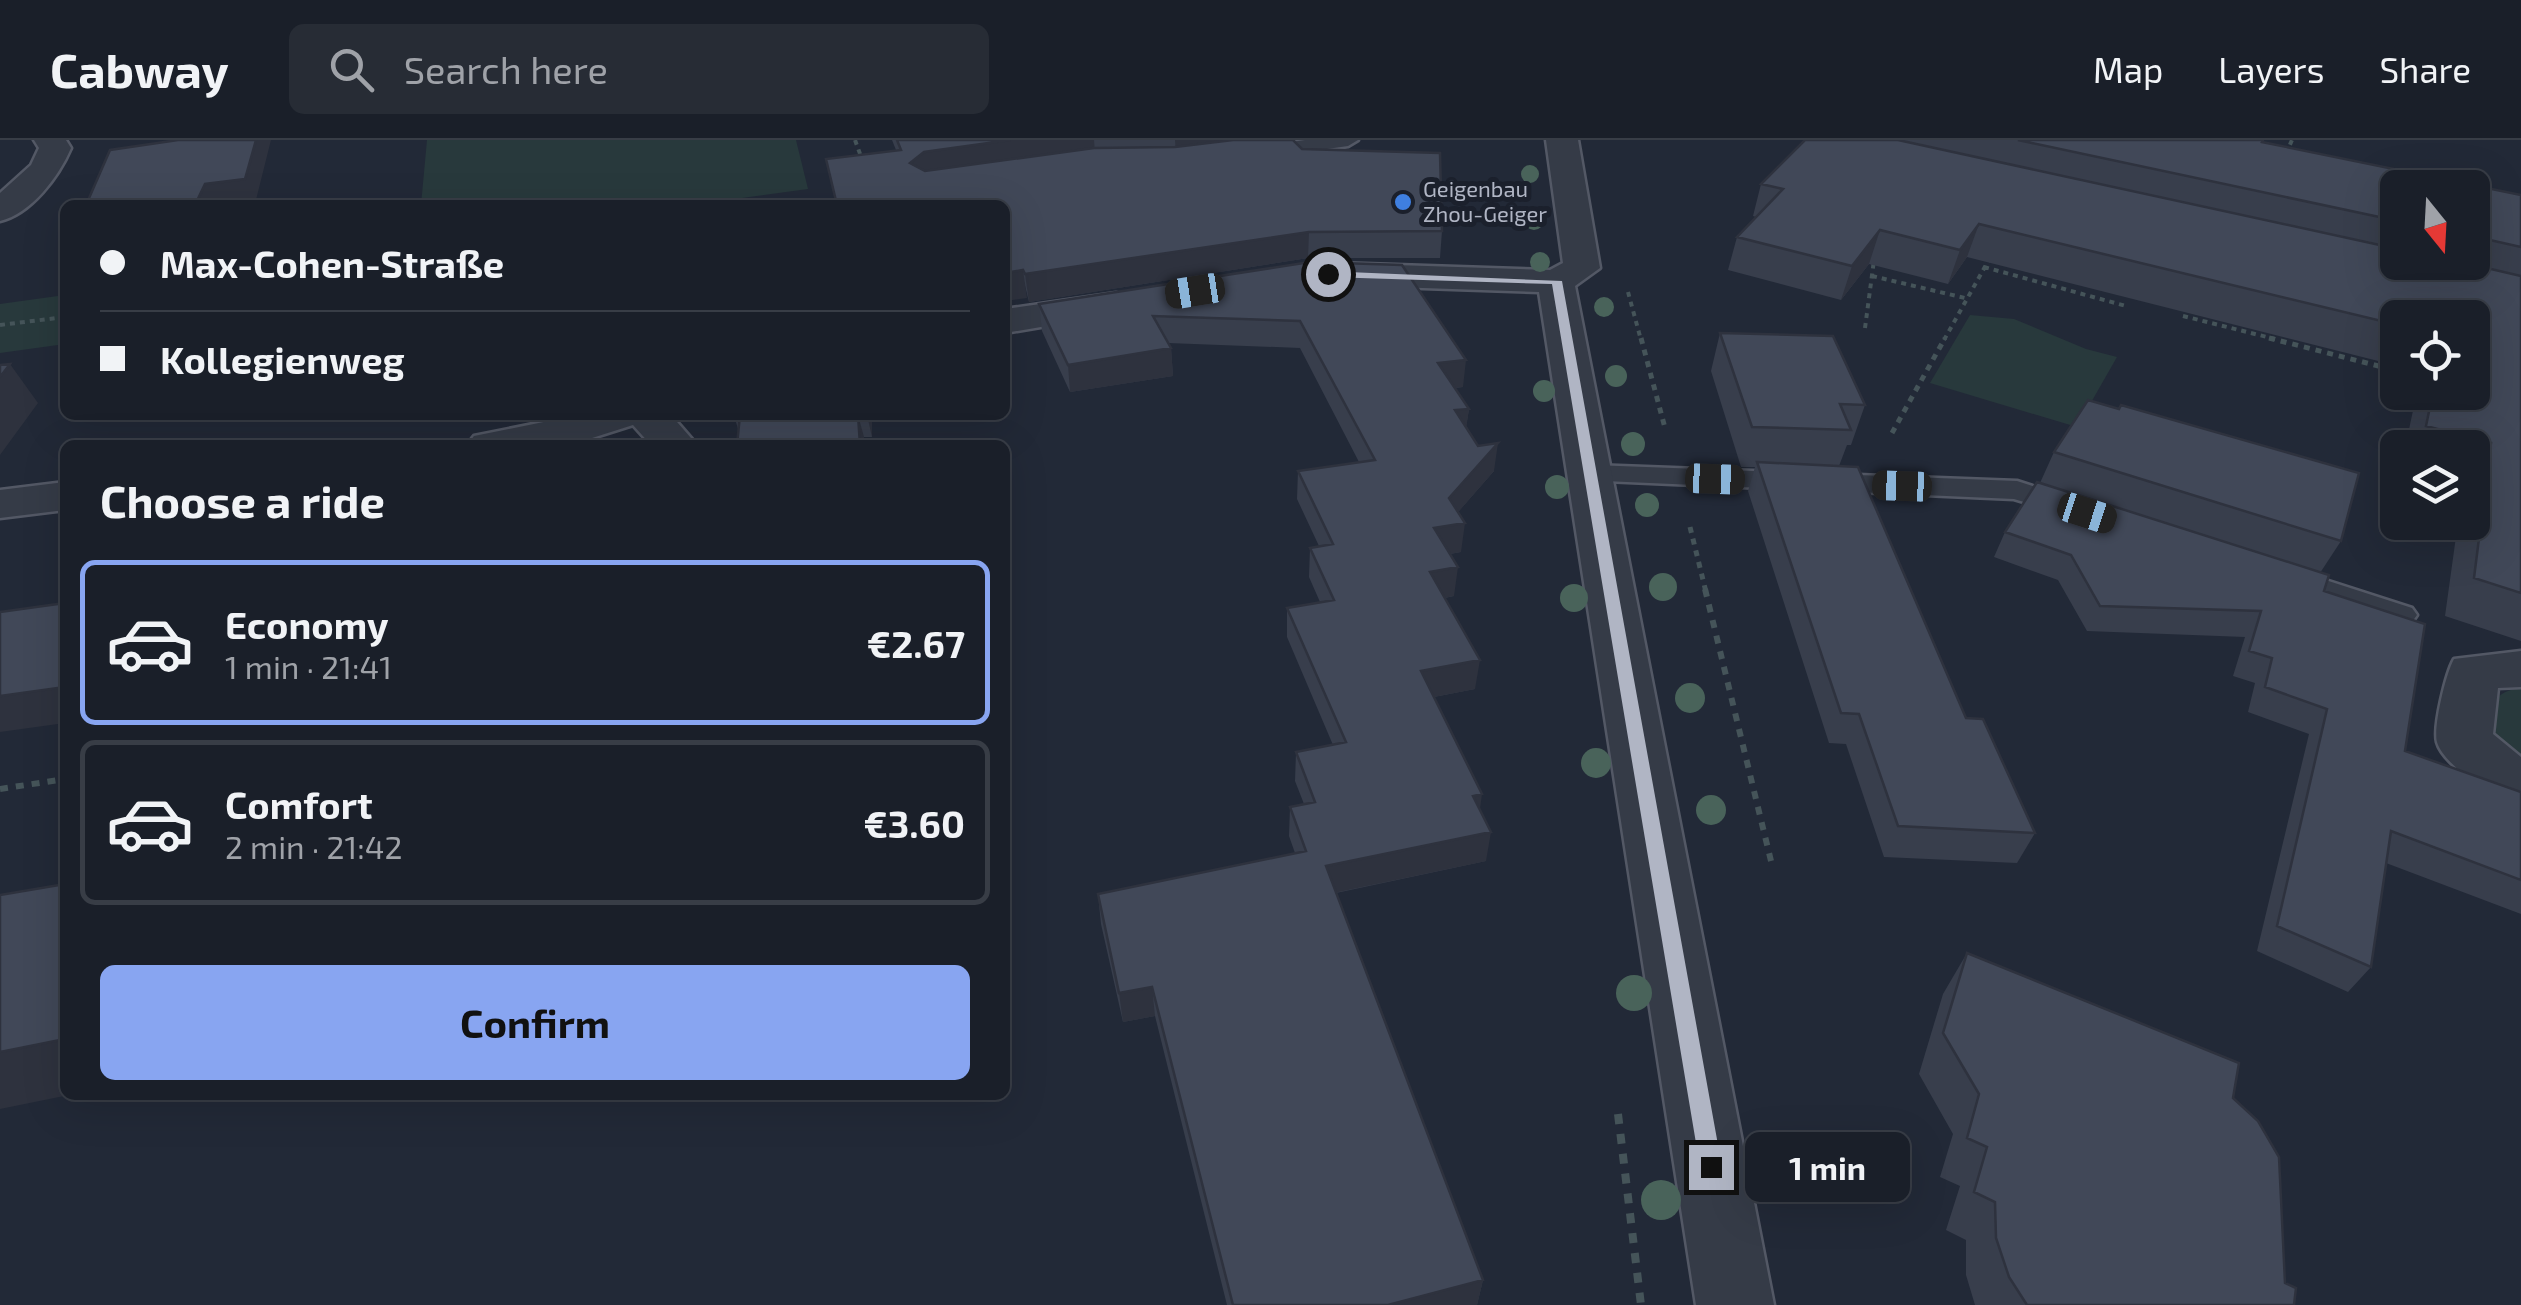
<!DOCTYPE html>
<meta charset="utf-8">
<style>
:root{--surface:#1a1f29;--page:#272c35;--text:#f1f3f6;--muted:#9fa2a8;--line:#383d46;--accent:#88a5f1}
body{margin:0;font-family:"Exo 2",sans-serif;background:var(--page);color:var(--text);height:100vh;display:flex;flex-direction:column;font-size:38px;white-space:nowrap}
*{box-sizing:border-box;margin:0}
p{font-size:32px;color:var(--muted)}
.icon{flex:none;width:55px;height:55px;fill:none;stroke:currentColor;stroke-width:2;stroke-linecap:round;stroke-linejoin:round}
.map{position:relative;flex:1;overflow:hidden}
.sheet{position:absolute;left:60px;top:300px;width:950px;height:660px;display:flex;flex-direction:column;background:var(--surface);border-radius:15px;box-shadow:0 10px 40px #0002,0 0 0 2px var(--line)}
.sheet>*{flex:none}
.guide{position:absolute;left:60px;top:60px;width:950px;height:220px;border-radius:15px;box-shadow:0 10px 40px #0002,0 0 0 2px var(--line);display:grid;align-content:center;height:220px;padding:0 40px;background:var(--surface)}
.needle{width:65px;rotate:162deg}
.fabs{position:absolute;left:2380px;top:30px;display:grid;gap:20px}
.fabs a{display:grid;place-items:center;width:110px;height:110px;border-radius:15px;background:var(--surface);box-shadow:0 10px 40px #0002,0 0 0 2px var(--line);font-size:50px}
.end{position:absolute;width:45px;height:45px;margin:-22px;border:12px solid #b0b5c4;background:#111;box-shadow:0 0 0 5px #111}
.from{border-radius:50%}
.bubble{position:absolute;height:70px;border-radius:15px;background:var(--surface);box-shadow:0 10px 40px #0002,0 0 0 2px var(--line);font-size:32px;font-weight:700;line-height:70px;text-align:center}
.car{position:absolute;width:30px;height:60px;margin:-30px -15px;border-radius:12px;box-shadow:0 0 8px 2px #0007;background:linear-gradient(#222 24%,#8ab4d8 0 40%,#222 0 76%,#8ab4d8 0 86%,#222 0)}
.guide b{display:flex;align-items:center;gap:35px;height:95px;font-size:38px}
.guide b+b{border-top:2px solid var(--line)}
.guide i{width:25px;height:25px;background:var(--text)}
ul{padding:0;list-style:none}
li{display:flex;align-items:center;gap:30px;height:165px;margin:0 20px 15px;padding:0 20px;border:5px solid var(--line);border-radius:15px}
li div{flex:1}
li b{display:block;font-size:38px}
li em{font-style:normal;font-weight:700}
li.active{border-color:var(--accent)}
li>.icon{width:90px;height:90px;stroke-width:1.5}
h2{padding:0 40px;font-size:45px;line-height:120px}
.cta{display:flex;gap:20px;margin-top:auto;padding:20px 40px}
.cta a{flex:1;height:115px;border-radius:15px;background:var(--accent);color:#111;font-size:40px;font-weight:700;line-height:115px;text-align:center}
header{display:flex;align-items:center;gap:60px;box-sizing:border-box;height:140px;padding:0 50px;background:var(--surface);border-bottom:2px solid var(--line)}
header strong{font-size:48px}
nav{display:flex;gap:55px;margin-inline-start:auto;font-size:35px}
.search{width:700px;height:90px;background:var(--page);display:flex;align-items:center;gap:25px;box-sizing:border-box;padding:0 35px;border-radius:15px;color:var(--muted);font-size:38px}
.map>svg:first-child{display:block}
</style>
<header>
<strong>Cabway</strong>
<div class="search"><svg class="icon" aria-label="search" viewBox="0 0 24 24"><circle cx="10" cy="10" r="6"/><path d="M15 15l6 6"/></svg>Search here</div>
<nav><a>Map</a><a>Layers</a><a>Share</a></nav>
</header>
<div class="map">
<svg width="2521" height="1165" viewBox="0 0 2521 1165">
<rect width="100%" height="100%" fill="#222937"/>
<path fill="#28393c" d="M 427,0 L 796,0 L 808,49 L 690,65 L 421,65 Z
M 65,155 L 65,204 L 0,213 L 0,164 Z
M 1970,175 L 2014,179 L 2086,209 L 2117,217 L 2077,287 L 1930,243 Z
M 2521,548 L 2521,634 L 2485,604 C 2489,574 2487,552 2521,548 Z"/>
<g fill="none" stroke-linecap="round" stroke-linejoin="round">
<g stroke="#535865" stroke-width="5">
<path id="lane" d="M 1305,0 L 1358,0 L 1348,6 L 1255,19 L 1245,13 L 1255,7 Z
M 1592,325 L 2017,341 L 2083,362 L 2088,368 L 2073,377 L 2014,359 L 1582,340 L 1578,334 Z
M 2279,425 L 2412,468 L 2417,475 L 2412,482 L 2401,485 L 2268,442 L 2263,435 L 2268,428 Z"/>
</g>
<g stroke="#535865" stroke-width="5">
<path id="street" d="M 34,0 L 66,0 L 71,8 C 59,36 31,74 0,81 L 0,53 L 31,25 L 39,8 Z
M 1546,0 L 1578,0 L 1600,128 L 1575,146 L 1774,1165 L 1696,1165 L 1539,152 L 1335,145 L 1322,142 L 1317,134 L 1322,126 L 1335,123 L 1550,130 L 1563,123 Z
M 1116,153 L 1129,156 L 1135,164 L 1129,172 L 1005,193 L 1005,169 Z
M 578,275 L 671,275 L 697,305 L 651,305 L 633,285 L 570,305 L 467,305 L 474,296 Z
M 65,342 L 65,370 L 0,378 L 0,350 Z
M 2521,511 L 2521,547 L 2498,548 L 2493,594 L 2521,617 L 2521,669 C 2500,663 2443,625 2437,602 C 2433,587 2446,533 2454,519 Z"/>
</g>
<path stroke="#455459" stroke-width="4" stroke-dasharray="5 5" stroke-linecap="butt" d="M 855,0 L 863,22
M 2286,14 L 2292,0
M 1984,127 L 2126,166
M 1872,136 L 1965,158
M 1628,152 L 1641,200
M 2183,176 L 2279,200
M 0,185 L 65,177
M 1865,188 L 1874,120
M 1944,200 L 1991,116"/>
<path stroke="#455459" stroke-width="5" stroke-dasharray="6 6" stroke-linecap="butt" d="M 1641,198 L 1665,288
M 2269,198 L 2398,231
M 1892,293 L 1945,198
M 1690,387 L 1706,452"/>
<path stroke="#455459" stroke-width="6" stroke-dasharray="8 8" stroke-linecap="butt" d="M 1705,449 L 1771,721
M 0,649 L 65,639"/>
<path stroke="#455459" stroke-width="8" stroke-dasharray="10 10" stroke-linecap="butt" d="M 1618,974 L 1641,1165"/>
<use href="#lane" fill="#353b47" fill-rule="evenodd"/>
<use href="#street" fill="#353b47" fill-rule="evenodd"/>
</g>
<g fill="#49635a">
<circle cx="1530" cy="34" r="9"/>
<circle cx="1534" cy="80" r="10"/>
<circle cx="1540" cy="122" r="10"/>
<circle cx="1604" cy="167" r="10"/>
<circle cx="1616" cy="236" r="11"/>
<circle cx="1544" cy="251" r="11"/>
<circle cx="1633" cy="304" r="12"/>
<circle cx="1557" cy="347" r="12"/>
<circle cx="1647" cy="365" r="12"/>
<circle cx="1663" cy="447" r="14"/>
<circle cx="1574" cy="458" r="14"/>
<circle cx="1690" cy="558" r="15"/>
<circle cx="1596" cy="623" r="15"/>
<circle cx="1711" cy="670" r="15"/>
<circle cx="1634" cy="853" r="18"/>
<circle cx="1661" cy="1060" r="20"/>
</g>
<path fill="#383e4c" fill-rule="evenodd" d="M 892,0 L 1293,0 L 1302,9 L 1442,91 L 1440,118 L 1308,118 L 1029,162 L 1005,65 L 836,65 L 826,19 L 896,10 Z
M 1805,0 L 2263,0 L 2262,2 L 2521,55 L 2521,501 L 2445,476 L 2458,382 L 2472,382 L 2472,308 L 2405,308 L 2417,252 L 2472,252 L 2472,178 L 2398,178 L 2398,226 L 1967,117 L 1948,144 L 1869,124 L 1841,160 L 1728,130 L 1737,97 L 1756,77 L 1753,76 L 1761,44 ZM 2398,48 L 2472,48 L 2472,122 L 2398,122 Z
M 1310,122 L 1463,247 L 1455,248 L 1469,269 L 1466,287 L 1494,331 L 1458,372 L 1461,412 L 1450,414 L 1454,456 L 1445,458 L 1475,549 L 1434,557 L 1480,670 L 1486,721 L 1336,753 L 1483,1140 L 1477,1165 L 1227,1165 L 1155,876 L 1123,882 L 1101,784 L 1098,754 L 1295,713 L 1289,696 L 1290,667 L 1304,664 L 1295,641 L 1296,612 L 1333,605 L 1287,497 L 1287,468 L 1320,462 L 1309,437 L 1310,408 L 1319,406 L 1297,359 L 1298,331 L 1359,322 L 1300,208 L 1168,203 L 1171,208 L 1173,236 L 1070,252 L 1042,191 L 1039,164 Z
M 1720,193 L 1865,265 L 1851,305 L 1847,305 L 1839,326 L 1966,578 L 2035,693 L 2017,723 L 1884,717 L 1846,604 L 1829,603 L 1748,351 L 1755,327 L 1741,327 L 1711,231 Z
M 734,275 L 877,275 L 877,280 L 872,281 L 872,297 L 864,297 L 738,289 Z
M 2054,312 L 2341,401 L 2320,433 L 2324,451 L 2405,611 L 2521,652 L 2521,774 L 2386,723 L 2371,827 L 2348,852 L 2257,811 L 2309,594 L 2248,572 L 2255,543 L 2233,536 L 2245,497 L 2087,491 L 2058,440 L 1994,417 L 2005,392 L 2040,343 Z
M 1967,813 L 2233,958 L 2285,1143 L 2294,1165 L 1975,1165 L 1966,1135 L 1966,1100 L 1946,1090 L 1960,1046 L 1940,1037 L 1953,994 L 1919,934 L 1943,854 Z"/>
<path fill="#2e323e" d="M 256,0 L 271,0 L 256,60 L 220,65 L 195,65 L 205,44 Z
M 1010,0 L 1094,0 L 1095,13 L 914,48 L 910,23 L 924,12 Z
M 1175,0 L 1270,0 L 1176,13 Z
M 1979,84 L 1967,117 L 1948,144 L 1960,110 Z
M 1880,90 L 1869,124 L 1841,160 L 1852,126 Z
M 1309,92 L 1308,118 L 1029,162 L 1025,134 Z
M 1023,130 L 1027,158 L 1005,161 L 1005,133 Z
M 1171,208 L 1173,236 L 1070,252 L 1068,225 Z
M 1466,220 L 1463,247 L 1435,250 L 1438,223 Z
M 10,224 L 38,263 L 0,315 L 0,237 Z
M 1469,269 L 1465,296 L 1455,270 Z
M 858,275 L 864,297 L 865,305 L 860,305 Z
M 867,275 L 877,275 L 877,280 L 872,281 L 872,297 Z
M 1498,303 L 1494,331 L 1446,386 L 1449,358 Z
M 1465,383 L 1461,412 L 1431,417 L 1434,388 Z
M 1458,427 L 1454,456 L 1427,461 L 1430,432 Z
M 1480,520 L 1475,549 L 1418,560 L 1421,531 Z
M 65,547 L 65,583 L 0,592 L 0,556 Z
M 1482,654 L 1478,684 L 1473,656 Z
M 1491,692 L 1486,721 L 1324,755 L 1326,726 Z
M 1152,847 L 1155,876 L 1123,882 L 1119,853 Z
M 65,899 L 65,955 L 69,955 L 0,969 L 0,912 Z
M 1483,1140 L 1477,1165 L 1388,1165 Z"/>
<path fill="#414858" stroke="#2e323e" stroke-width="2.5" d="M 178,0 L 256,0 L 245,39 L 205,44 L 195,65 L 86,65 L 110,10 Z
M 897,0 L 1010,0 L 924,12 L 910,23 L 925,31 L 1094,8 L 1175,7 L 1233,0 L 1293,0 L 1302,9 L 1440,13 L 1442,91 L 1309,92 L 1025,134 L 1023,130 L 1005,133 L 1005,65 L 837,65 L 826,19 L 901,10 Z
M 1805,0 L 1898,0 L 2398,109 L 2398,122 L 2461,122 L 2521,136 L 2521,453 L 2474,438 L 2491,303 L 2426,286 L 2433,252 L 2472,252 L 2472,178 L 2398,178 L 2398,185 L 1979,84 L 1960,110 L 1880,90 L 1852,126 L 1737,97 L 1783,49 L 1761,44 Z
M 2018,0 L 2263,0 L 2262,2 L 2521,55 L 2521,107 L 2472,96 L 2472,48 L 2398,48 L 2398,81 Z
M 1310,122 L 1402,125 L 1466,220 L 1438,223 L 1469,269 L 1455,270 L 1478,306 L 1498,303 L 1449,358 L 1465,383 L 1434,388 L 1458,427 L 1430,432 L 1480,520 L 1421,531 L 1482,654 L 1473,656 L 1491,692 L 1326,726 L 1483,1140 L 1388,1165 L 1233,1165 L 1152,847 L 1119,853 L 1098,754 L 1306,711 L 1290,667 L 1315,662 L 1296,612 L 1346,602 L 1287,468 L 1334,460 L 1310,408 L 1333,404 L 1298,331 L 1375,320 L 1300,181 L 1153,176 L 1171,208 L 1068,225 L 1039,164 Z
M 1720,193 L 1833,196 L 1865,265 L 1840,264 L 1851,290 L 1752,287 Z
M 10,224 L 0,237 L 0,225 Z
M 2088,260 L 2119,269 L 2121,265 L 2359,333 L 2341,401 L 2054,312 Z
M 740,275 L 858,275 L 860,305 L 737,305 Z
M 1757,322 L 1858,327 L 1966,578 L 1983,579 L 2035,693 L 1898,686 L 1859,574 L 1841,573 Z
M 2037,342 L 2329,435 L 2324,451 L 2425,484 L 2405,611 L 2521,652 L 2521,740 L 2391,691 L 2371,827 L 2277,786 L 2327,569 L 2265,547 L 2272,518 L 2249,511 L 2261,471 L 2100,466 L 2071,415 L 2005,392 Z
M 65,463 L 65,547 L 0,556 L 0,472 Z
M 65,744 L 65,899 L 0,912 L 0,755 Z
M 1967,813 L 2239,923 L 2233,958 L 2258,981 L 2279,1017 L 2285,1143 L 2296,1148 L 2294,1165 L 2027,1165 L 2009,1137 L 1996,1098 L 1995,1062 L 1974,1052 L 1987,1007 L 1967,998 L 1979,954 L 1943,893 Z"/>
<path fill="#b0b5c4" d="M 1324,131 L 1562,141 L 1722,1027 L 1718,1034 L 1711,1037 L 1700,1027 L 1552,144 L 1328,137 Z"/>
<circle fill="#3f7fe0" stroke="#1b202c" stroke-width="4" cx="1403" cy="62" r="10"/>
<g text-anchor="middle" stroke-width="10" stroke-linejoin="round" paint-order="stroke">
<g font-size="22" fill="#b0b5c4" stroke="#1b202c" text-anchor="start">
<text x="1423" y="57">Geigenbau<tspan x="1423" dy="25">Zhou-Geiger</tspan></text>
</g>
</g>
</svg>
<div class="fabs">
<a><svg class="needle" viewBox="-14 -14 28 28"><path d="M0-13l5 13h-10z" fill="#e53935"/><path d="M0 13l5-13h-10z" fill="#9fa2a8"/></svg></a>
<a><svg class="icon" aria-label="locate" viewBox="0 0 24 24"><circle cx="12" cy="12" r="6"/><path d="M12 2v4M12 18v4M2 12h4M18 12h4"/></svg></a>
<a><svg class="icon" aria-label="layers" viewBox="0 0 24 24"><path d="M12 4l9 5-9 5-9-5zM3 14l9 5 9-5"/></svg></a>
</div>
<i class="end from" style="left:1328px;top:134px"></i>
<i class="end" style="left:1711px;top:1027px"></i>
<div class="bubble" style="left:1745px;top:992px;width:165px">1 min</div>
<i class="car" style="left:1195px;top:151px;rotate:261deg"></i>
<i class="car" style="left:1715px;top:339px;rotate:92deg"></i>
<i class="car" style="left:1902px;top:346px;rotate:272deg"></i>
<i class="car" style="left:2087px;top:373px;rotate:108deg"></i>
<div class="guide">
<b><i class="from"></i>Max-Cohen-Straße</b>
<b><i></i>Kollegienweg</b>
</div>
<section class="sheet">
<h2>Choose a ride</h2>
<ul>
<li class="active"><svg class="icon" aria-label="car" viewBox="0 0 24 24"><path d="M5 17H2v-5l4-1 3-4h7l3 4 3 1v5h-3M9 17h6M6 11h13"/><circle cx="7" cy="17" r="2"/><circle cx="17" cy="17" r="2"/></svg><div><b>Economy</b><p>1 min · 21:41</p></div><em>€2.67</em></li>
<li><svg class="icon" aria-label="car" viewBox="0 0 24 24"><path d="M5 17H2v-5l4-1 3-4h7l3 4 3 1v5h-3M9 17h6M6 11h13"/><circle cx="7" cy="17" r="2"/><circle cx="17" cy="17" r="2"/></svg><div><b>Comfort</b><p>2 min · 21:42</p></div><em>€3.60</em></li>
</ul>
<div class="cta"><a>Confirm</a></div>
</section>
</div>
